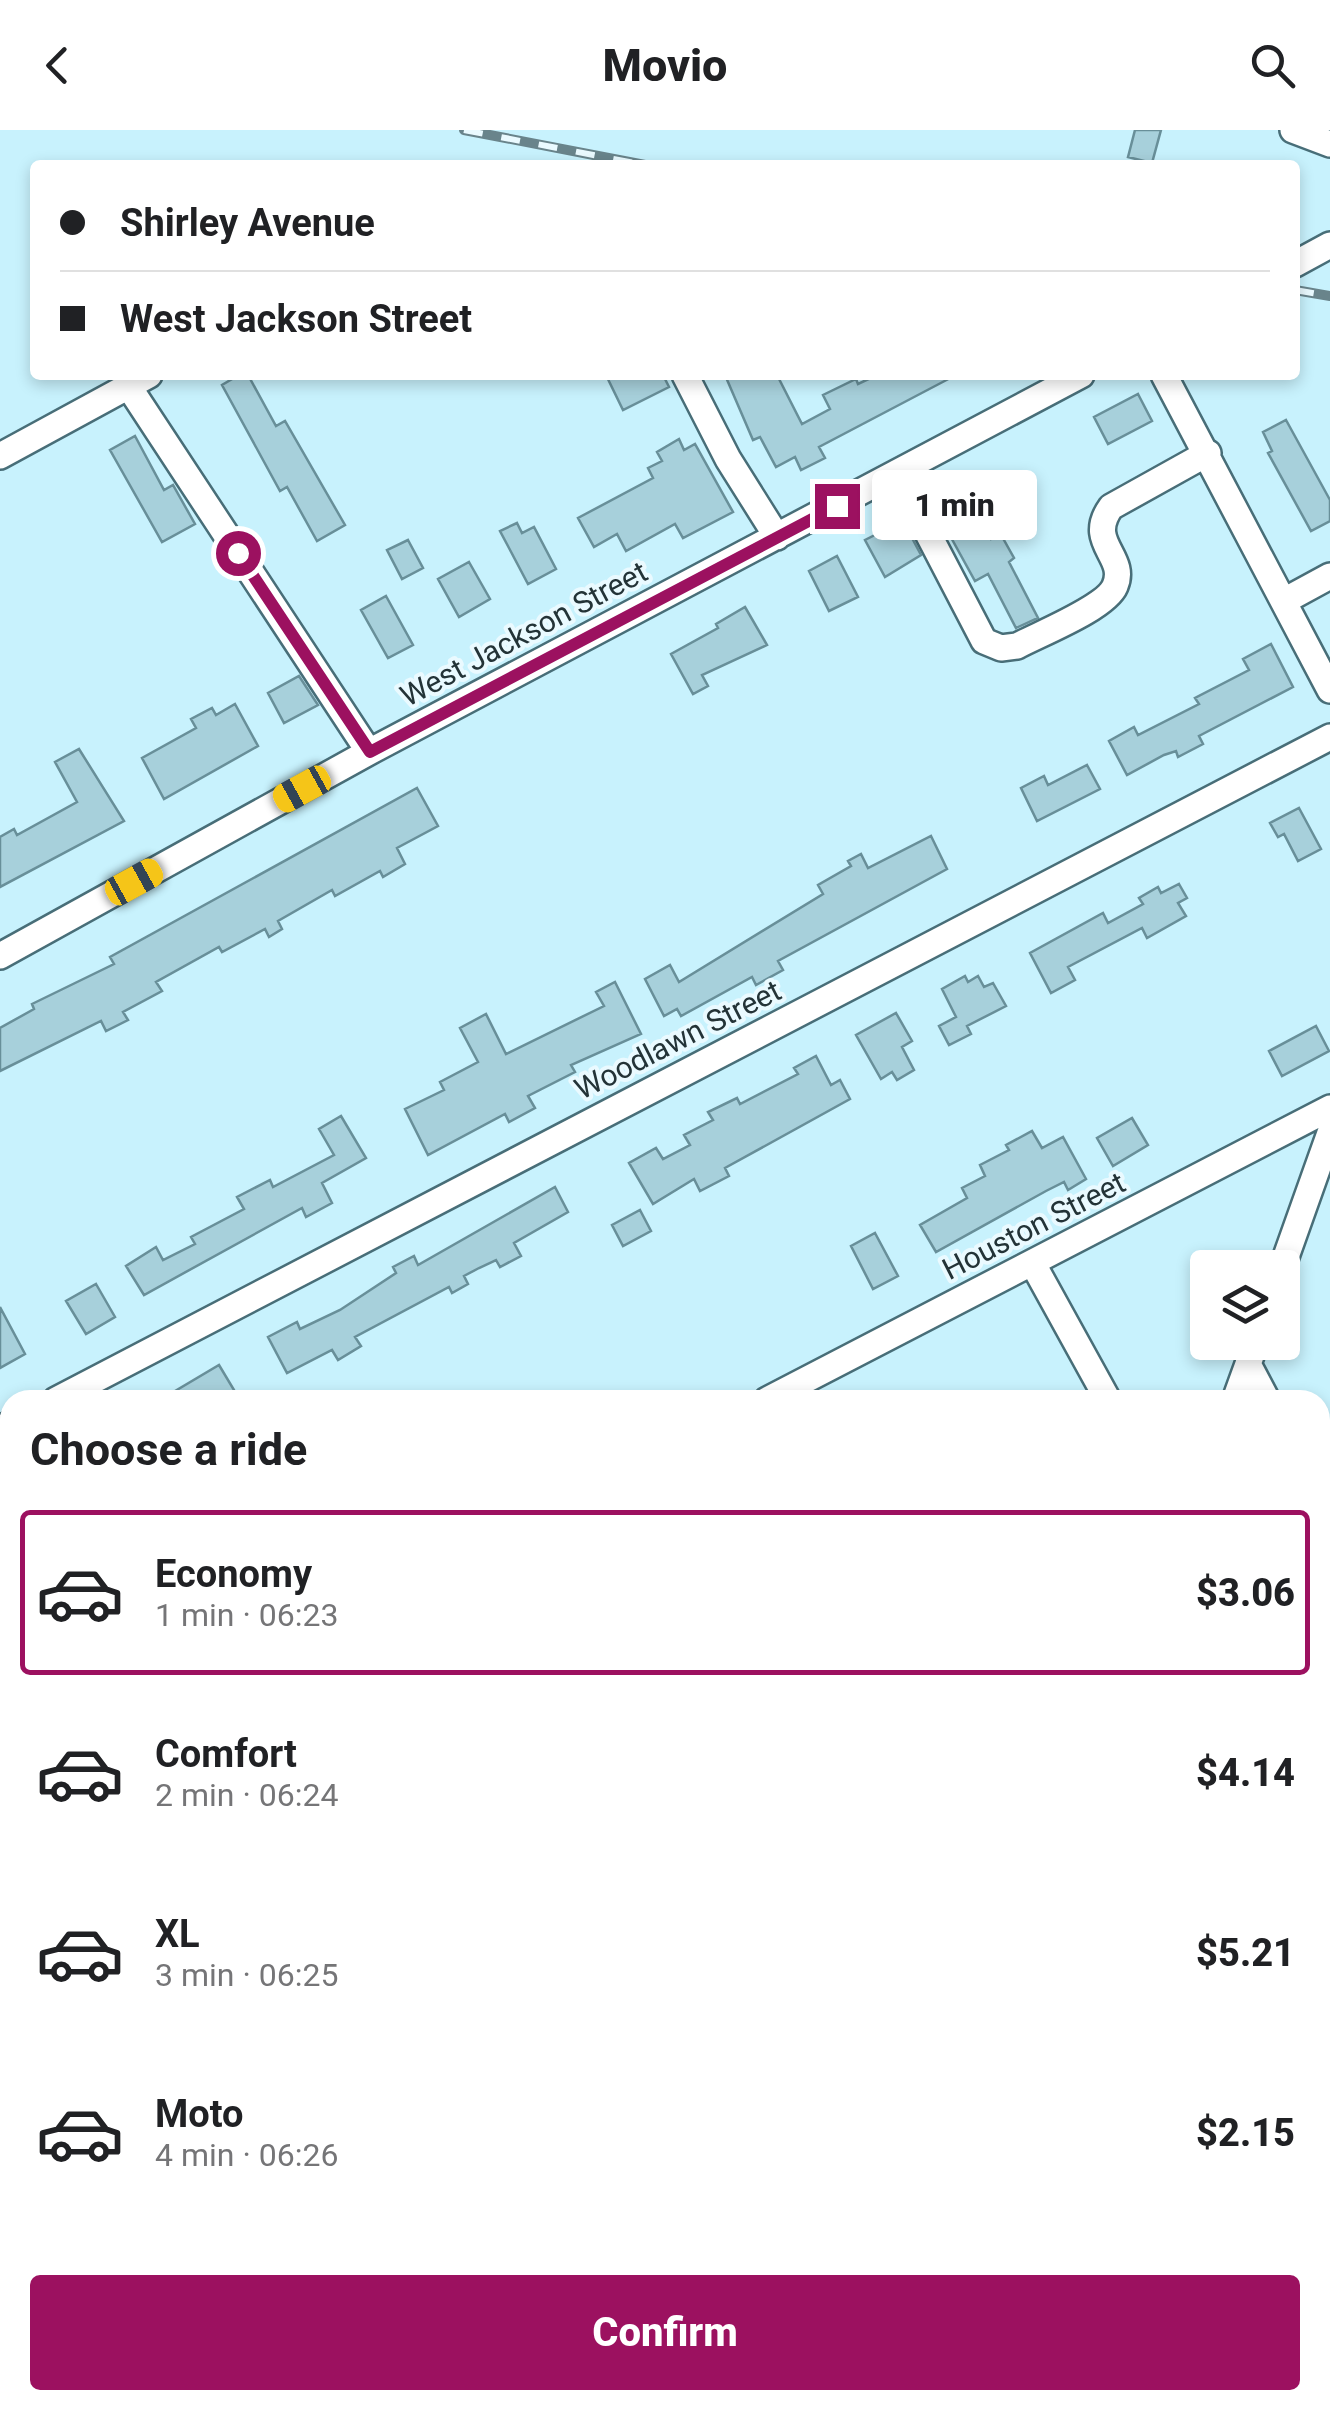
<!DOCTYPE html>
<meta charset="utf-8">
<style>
:root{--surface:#fff;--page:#f2f2f2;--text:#202124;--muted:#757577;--line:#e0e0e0;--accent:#9c1160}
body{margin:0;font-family:Roboto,sans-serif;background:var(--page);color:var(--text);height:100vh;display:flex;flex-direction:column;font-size:38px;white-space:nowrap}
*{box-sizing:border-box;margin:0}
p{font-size:32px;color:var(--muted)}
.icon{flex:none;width:55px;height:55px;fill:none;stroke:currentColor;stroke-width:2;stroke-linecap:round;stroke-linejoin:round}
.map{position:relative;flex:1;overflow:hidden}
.panel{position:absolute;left:0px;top:1260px;width:1330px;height:1020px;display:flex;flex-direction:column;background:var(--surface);border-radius:30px 30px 0 0;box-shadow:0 5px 15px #0003}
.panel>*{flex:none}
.guide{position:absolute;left:30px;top:30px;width:1270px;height:220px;border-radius:10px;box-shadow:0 5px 15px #0003;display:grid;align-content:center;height:220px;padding:0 30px;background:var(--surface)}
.tools{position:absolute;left:1190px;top:1120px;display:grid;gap:20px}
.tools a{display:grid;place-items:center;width:110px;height:110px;border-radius:10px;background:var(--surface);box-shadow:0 5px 15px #0003;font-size:50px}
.end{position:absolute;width:45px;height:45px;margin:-22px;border:12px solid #9c1160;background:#fff;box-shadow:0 0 0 5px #fff}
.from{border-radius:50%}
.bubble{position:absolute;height:70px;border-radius:10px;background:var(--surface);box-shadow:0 5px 15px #0003;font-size:32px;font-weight:800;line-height:70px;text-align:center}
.car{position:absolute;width:30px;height:60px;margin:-30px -15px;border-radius:12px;box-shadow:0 0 8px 2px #0007;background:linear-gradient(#f5c518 24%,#345 0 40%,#f5c518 0 76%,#345 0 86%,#f5c518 0)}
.guide b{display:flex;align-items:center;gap:35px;height:95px;font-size:38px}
.guide b+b{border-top:2px solid var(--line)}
.guide i{width:25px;height:25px;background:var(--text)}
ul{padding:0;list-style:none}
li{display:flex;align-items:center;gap:30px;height:165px;margin:0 20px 15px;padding:0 10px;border:5px solid transparent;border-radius:10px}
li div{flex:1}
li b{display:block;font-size:38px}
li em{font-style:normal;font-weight:800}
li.selected{border-color:var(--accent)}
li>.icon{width:90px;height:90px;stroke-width:1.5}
h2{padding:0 30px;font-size:45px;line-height:120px}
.action{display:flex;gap:20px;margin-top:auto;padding:20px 30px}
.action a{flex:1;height:115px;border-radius:10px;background:var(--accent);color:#fff;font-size:40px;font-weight:800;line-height:115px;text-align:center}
header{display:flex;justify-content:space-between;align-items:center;height:130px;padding:0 30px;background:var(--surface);font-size:45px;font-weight:800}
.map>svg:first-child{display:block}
</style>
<header><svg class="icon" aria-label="back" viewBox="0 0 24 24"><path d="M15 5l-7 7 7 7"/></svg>Movio<svg class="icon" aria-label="search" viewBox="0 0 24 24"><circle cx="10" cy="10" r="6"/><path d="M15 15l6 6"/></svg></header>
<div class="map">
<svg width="1330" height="2280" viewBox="0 0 1330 2280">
<rect width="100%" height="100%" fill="#c8f2fd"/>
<path fill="#a7d0db" stroke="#688f99" stroke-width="2.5" d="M 1135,0 L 1161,0 L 1152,33 L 1128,27 Z
M 239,245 L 248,245 L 276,296 L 285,291 L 345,395 L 317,411 L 287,357 L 280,361 L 222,255 Z
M 606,245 L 663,245 L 669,257 L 623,280 Z
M 725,245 L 777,245 L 802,294 L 830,279 L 823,265 L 856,249 L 858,254 L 877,245 L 956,245 L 819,317 L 825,328 L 801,340 L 795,327 L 776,337 L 760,307 L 753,310 Z
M 1138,264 L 1152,291 L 1108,314 L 1094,287 Z
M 1286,290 L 1330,370 L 1330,391 L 1311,401 L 1268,323 L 1272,321 L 1263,302 Z
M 135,306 L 164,360 L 173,355 L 195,394 L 162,412 L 110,320 Z
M 679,309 L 684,320 L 695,314 L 733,382 L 683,408 L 675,394 L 626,421 L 617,404 L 594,417 L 578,388 L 653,348 L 648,338 L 662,331 L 657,322 Z
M 968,365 L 991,409 L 1000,403 L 1014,428 L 1009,432 L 1038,488 L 1016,498 L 988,444 L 975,451 L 937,382 Z
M 903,391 L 921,425 L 885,447 L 865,410 Z
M 517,393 L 522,403 L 534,397 L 556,439 L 528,454 L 500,401 Z
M 408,410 L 423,438 L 402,449 L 387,420 Z
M 837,426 L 858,467 L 829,481 L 809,441 Z
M 469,432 L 490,469 L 459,487 L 438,449 Z
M 386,466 L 413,515 L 388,528 L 361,480 Z
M 745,477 L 767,515 L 702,545 L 708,556 L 693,564 L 671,524 L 718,498 L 716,494 Z
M 1271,514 L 1293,557 L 1199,606 L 1203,614 L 1178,627 L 1176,621 L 1164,625 L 1127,645 L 1109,611 L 1134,597 L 1138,605 L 1199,574 L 1195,568 L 1249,540 L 1243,529 Z
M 299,546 L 318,575 L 284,593 L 268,563 Z
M 235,574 L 258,616 L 164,669 L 142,628 L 196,598 L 191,589 L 212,578 L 216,585 Z
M 79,619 L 124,691 L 0,757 L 0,707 L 14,699 L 17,705 L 77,672 L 55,632 Z
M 1087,635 L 1100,659 L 1037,691 L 1021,658 L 1044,646 L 1048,655 Z
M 417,658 L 438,696 L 397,718 L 405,734 L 383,747 L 380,741 L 335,766 L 332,760 L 278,791 L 282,799 L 269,807 L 265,799 L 222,822 L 219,817 L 156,852 L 162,861 L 123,882 L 128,890 L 106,901 L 101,891 L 0,941 L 0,898 L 34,879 L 32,874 L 114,834 L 110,827 Z
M 1299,678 L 1321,719 L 1298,731 L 1284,704 L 1278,707 L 1270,693 Z
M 931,706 L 947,739 L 778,831 L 783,840 L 756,855 L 752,847 L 681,886 L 677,879 L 664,886 L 645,849 L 670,835 L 679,852 L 823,764 L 818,755 L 851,736 L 848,731 L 861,724 L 868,738 Z
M 1179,754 L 1187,768 L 1178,773 L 1186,786 L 1147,808 L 1142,798 L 1068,837 L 1075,850 L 1051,863 L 1030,823 L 1103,783 L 1108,793 L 1143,774 L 1139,768 L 1158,757 L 1161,763 Z
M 965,846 L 968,852 L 978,846 L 984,857 L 993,853 L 1006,876 L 967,896 L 971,904 L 949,915 L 939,896 L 956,887 L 942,859 Z
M 615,852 L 641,904 L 571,935 L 575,942 L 528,966 L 535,978 L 509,992 L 505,984 L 428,1025 L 405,979 L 444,960 L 440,952 L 478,932 L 460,898 L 486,884 L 506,924 L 604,876 L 596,862 Z
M 896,883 L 912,911 L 902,917 L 914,940 L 897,950 L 892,942 L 881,949 L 856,905 Z
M 1316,896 L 1329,921 L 1282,946 L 1269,921 Z
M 816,926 L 831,955 L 840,950 L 850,969 L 725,1038 L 729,1046 L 700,1061 L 694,1049 L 653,1074 L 629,1033 L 656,1018 L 663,1029 L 690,1015 L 684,1005 L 713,990 L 708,982 L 737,968 L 740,974 L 798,944 L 794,938 Z
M 341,986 L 366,1028 L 322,1053 L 332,1073 L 306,1087 L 302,1078 L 144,1165 L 126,1136 L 156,1117 L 163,1130 L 195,1114 L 191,1107 L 244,1079 L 237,1067 L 270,1050 L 273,1057 L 334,1025 L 319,999 Z
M 1132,988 L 1148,1015 L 1113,1036 L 1097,1008 Z
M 1032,1001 L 1042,1018 L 1063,1007 L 1086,1049 L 1068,1060 L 1064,1052 L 1046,1061 L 936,1122 L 920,1095 L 967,1068 L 962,1058 L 985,1046 L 980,1035 L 1009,1020 L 1006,1015 Z
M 555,1057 L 568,1082 L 514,1113 L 521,1126 L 500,1137 L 496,1130 L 479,1138 L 464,1146 L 468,1154 L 452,1163 L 449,1157 L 355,1207 L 361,1216 L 338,1230 L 332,1220 L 287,1243 L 268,1207 L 297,1192 L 300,1199 L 340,1180 L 396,1143 L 393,1137 L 414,1126 L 418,1135 Z
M 640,1080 L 651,1101 L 623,1116 L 612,1095 Z
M 875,1103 L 898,1146 L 873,1159 L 851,1116 Z
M 96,1154 L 115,1187 L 86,1204 L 66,1171 Z
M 0,1177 L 25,1224 L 0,1238 Z
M 219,1235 L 240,1270 L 160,1270 Z"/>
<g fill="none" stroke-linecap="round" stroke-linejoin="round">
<g stroke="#486e78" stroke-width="30">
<path id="minor" d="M 1293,0 L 1330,14
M 1295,134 L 1330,115
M 685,245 L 728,329 L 777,407
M 1164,245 L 1330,560
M 129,257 L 369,622
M 0,326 L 149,245
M 897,344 L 984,511 L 1001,518 L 1017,516 C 1039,504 1106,478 1115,456 C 1128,426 1085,413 1111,377 L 1208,323
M 1284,471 L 1330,446
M 0,826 L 369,622 L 1081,245
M 1033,1134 L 1108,1270
M 1282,1138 L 1330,1003
M 1248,1234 L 1267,1270
M 56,1270 L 1330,607
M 767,1270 L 1330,978
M 1235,1270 L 1256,1212
M 0,1299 L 10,1294
M 1320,1337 L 1330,1331
M 0,1354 L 10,1372
M 1320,1376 L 1330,1396
M 1320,1732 L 1330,1727
M 1320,1897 L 1330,1900
M 0,1976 L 10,1971
M 0,2070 L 10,2088
M 1320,2126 L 1330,2121
M 111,2270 L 116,2280
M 508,2270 L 514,2280
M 1109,2270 L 1115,2280"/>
</g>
<use href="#minor" stroke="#fff" stroke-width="25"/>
<g stroke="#69848b" stroke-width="10">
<path id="rail" d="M 464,0 L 645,35
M 1295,160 L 1330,166"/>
</g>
<use href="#rail" stroke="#eafaff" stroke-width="6" stroke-dasharray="19" stroke-linecap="butt"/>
</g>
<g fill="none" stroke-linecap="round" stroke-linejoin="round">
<path stroke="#9c1160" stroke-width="12" d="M 238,423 L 370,622 L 837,376"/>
</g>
<g text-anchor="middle" stroke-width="8" stroke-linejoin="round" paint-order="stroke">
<g font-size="30" fill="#233337" stroke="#eafaff">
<text transform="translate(524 504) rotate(-28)" y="10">West Jackson Street</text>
<text transform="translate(678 910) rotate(-27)" y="10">Woodlawn Street</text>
<text transform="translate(1034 1096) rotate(-27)" y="10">Houston Street</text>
</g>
</g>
</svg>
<div class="tools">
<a><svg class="icon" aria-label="layers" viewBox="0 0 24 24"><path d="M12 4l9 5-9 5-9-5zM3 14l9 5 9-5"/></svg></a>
</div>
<i class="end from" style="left:238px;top:423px"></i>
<i class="end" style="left:837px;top:376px"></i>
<div class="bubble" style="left:872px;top:340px;width:165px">1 min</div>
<i class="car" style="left:302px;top:659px;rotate:241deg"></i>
<i class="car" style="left:134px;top:752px;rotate:61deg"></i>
<div class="guide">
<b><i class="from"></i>Shirley Avenue</b>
<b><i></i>West Jackson Street</b>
</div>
<section class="panel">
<h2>Choose a ride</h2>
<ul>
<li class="selected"><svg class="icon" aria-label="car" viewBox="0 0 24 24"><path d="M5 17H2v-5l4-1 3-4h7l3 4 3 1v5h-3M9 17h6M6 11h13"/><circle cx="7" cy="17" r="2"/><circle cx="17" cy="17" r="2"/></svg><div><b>Economy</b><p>1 min · 06:23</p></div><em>$3.06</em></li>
<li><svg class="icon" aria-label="car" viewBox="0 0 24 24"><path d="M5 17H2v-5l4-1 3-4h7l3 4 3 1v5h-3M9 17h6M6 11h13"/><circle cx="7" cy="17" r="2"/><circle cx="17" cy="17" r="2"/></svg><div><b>Comfort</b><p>2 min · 06:24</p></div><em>$4.14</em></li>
<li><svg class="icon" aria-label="car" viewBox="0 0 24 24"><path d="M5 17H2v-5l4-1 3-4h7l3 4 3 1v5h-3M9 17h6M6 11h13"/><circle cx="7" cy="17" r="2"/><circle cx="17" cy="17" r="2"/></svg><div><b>XL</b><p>3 min · 06:25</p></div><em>$5.21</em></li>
<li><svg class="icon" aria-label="car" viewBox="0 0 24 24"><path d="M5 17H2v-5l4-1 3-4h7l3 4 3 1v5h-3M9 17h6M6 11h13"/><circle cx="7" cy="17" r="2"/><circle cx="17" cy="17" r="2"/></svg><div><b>Moto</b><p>4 min · 06:26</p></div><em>$2.15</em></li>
</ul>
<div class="action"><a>Confirm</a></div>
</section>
</div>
